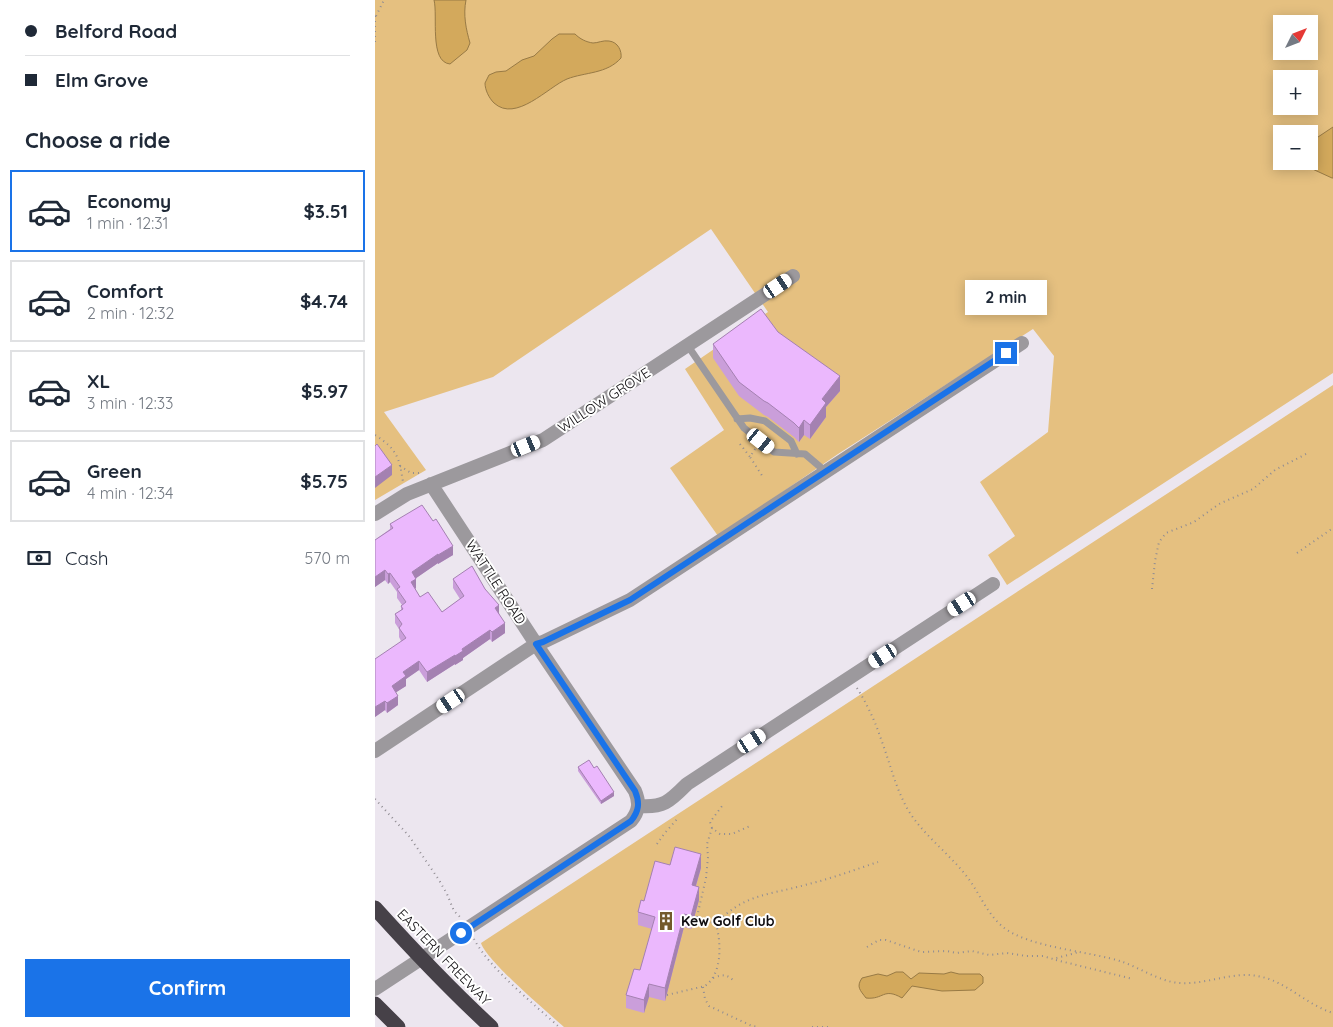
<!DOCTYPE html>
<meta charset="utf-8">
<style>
:root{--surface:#fff;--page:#f6f6f7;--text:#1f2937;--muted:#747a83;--line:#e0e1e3;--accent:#1a73e8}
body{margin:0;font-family:Quicksand,sans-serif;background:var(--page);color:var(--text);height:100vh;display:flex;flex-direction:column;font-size:19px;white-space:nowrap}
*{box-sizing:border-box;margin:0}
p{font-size:16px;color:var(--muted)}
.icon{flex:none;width:28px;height:28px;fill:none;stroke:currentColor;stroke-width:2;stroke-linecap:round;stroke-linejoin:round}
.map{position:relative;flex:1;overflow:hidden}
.sheet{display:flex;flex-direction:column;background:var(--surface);width:375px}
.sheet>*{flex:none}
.banner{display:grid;align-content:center;height:110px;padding:0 25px;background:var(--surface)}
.needle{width:32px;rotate:48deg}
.controls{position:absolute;left:898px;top:15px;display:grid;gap:10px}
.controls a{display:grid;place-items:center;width:45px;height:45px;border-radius:0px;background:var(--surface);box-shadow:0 2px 12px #0003;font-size:25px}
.end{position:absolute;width:22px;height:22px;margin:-11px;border:6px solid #1a73e8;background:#fff;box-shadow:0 0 0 2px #fff}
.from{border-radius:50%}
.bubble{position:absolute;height:35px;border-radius:0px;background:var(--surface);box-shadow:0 2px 12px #0003;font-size:16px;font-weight:700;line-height:35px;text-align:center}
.car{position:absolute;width:15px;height:30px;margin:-15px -8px;border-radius:6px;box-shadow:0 0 4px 1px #0007;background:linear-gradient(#fff 24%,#345 0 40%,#fff 0 76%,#345 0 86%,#fff 0)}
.banner b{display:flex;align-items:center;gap:18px;height:48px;font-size:19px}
.banner b+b{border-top:1px solid var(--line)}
.banner i{width:12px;height:12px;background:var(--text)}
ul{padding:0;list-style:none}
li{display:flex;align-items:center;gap:15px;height:82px;margin:0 10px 8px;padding:0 15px;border:2px solid var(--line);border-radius:0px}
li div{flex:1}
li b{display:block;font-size:19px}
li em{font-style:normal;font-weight:700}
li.on{border-color:var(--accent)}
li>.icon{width:45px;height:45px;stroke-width:1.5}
h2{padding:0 25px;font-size:22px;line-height:60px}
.pay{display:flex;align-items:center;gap:12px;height:55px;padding:0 25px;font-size:19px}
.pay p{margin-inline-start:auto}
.primary-button{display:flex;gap:10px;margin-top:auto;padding:10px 25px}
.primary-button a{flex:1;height:58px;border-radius:0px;background:var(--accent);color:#fff;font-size:20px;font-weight:700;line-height:58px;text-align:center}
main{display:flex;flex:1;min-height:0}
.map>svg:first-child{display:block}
</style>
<main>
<section class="sheet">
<div class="banner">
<b><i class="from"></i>Belford Road</b>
<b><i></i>Elm Grove</b>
</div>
<h2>Choose a ride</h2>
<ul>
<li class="on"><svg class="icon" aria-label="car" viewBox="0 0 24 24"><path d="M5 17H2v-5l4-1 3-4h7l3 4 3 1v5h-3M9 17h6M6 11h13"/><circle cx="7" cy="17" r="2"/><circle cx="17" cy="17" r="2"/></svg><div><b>Economy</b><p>1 min · 12:31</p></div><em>$3.51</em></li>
<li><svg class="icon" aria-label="car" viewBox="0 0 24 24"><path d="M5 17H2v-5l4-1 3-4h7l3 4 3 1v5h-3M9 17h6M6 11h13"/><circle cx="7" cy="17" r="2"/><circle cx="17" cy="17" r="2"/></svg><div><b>Comfort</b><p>2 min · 12:32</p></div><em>$4.74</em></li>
<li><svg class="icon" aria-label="car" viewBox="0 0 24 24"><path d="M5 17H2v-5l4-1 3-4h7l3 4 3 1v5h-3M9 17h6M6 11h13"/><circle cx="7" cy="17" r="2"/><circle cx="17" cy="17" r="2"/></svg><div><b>XL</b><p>3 min · 12:33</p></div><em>$5.97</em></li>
<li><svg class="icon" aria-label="car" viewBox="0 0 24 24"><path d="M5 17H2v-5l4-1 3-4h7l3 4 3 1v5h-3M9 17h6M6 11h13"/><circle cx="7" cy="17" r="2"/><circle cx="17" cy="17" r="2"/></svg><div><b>Green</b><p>4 min · 12:34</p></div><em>$5.75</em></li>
</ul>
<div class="pay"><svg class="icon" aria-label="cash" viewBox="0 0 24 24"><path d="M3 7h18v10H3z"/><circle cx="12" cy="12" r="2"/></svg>Cash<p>570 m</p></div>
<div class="primary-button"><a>Confirm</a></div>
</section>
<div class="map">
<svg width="958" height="1027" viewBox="0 0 958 1027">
<rect width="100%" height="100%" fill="#ece6ef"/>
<path fill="#e5c080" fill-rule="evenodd" d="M 0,0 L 958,0 L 958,373 L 632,585 L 613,555 L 640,536 L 605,482 L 673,432 L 679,356 L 658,329 L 463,454 L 343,536 L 295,468 L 349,430 L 310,369 L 393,312 L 336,229 L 118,377 L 9,412 L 51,470 L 0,500 ZM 906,24 L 934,24 L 934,51 L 906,51 ZM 906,79 L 934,79 L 934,106 L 906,106 ZM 906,134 L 934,134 L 934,161 L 906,161 Z
M 958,385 L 958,1027 L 189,1027 C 172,1012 111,960 106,943 Z"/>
<path fill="#d3a95c" stroke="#987a45" d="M 59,0 L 91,0 C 88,15 91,29 95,43 L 92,50 L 75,64 C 54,62 63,15 59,0 Z
M 184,34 L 200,34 C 205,39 211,42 218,43 C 223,43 228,40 234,41 C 243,42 247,51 246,58 C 232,74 210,72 192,79 C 173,87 141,123 119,103 C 114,98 110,90 110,83 L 114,75 L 121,72 L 131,71 L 147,60 L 159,56 L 177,39 Z
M 958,127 L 958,178 L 957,178 L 933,167 L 931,161 L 934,161 L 934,143 Z
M 521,972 L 528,972 L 536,979 L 544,973 L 569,974 L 576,972 L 584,974 L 605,974 L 608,977 L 608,983 L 600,990 L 567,991 L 537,986 L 527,998 C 508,987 509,1000 491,998 C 485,990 481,987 487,978 L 503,974 L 512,976 Z"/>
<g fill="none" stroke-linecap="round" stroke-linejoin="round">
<path stroke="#908c92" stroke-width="2" stroke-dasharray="1 4" stroke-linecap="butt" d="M 0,16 L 0,45
M 1,16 L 9,0
M 0,435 C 22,449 24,457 28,482
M 365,444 L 375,457
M 380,449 L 375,457 L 388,477
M 25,466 L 36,473 L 45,473
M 922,553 L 958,528
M 777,589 L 780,561 L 784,542 L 791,533 L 819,522 L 844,504 L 878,489 L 900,470 L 931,454
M 482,688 C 492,704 500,721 506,739 C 515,763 520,787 533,810 C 549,836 574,853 593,878 C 605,894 612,914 628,927 C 654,948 715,951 748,962 C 764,968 780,978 797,982 C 827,988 858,969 887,977 C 913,983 932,1005 958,1013
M 0,799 L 34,836 L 64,880 L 72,894 L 79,911 L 86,918
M 337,828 L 335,822 L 347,806
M 282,844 L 289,834 L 303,818
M 322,917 L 331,878 L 333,857 L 332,844 L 337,828 L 345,834 L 357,834 L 375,826
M 341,924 C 368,894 394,895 430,885 C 455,879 479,870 503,862
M 99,939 C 114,968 159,1004 184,1027
M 492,947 L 504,940 L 511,940 L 546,952 L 572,951 L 581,953 L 597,951 L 614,955 L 632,953 L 651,956 L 668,956 L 678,959 L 704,952
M 681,960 L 758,979
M 338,978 C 348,974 352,974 360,982
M 328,987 L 330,999 L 334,1006 L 377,1026 L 384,1027
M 292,995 L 330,986 C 348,973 346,942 341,924 L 322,917
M 437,1027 L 453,1027"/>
<path stroke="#9c999d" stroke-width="7" d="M 313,346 L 369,428 L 399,452 L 430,454 L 450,471
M 362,419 L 375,418 L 390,421 L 416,441 L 422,454"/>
<path stroke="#9c999d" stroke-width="14" d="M 0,514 L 32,494 L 168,440 L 418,276
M 0,751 L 161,644 L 168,642 L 255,600 L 647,343
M 264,806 C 289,808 295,801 312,784 L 618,584
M 0,989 L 256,821 C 264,811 265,803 260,791 L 161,644 L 56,484"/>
<path stroke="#464148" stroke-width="15" d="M 0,908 C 37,949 75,989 116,1027
M 0,1004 L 23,1027"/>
</g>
<path fill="#ca9eda" d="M 403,332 L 465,391 L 451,407 L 451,417 L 435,439 L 429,435 L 424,442 L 419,437 L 393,417 L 389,415 L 364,396 L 338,358 L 338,344 Z
M 15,524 L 78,555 L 63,564 L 63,563 L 41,578 L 41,588 L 40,589 L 45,597 L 67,612 L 85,599 L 78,588 L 78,579 L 124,613 L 130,633 L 117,642 L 115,639 L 88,658 L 88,660 L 80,665 L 80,664 L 52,682 L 44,670 L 31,679 L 31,686 L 21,692 L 23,705 L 12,713 L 10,710 L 0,717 L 26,641 L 24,637 L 24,629 L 20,623 L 20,614 L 26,610 L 26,606 L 27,605 L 22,598 L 22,592 L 15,582 L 13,584 L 10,580 L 0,587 L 0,540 L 15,529 Z
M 203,767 L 219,768 L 239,796 L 226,804 L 203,771 Z
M 326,868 L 321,886 L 324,900 L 316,929 L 309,927 L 290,1001 L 274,997 L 269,1013 L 251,1008 L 251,995 L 265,970 L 277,929 L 263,925 L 263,912 L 269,901 Z"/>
<path fill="#a481b1" d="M 465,376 L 465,391 L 451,407 L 451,417 L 435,439 L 435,425 L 447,399 Z
M 429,420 L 429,435 L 424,442 L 424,428 Z
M 17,465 L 17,475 L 0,488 L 0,477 Z
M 78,546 L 78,555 L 63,564 L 63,555 Z
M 63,554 L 63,563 L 37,581 L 37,572 Z
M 10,570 L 10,580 L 0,587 L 0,577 Z
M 15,573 L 15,582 L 13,584 L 13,574 Z
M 41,579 L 41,588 L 36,592 L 36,582 Z
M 124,605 L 124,615 L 120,608 Z
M 130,623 L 130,633 L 117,642 L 117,632 Z
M 115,630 L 115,639 L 88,658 L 88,660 L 80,665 L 80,656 L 87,649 Z
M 80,655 L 80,664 L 52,682 L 52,672 Z
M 44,661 L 44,670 L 31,679 L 31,686 L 17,695 L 17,686 L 28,672 Z
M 23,696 L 23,705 L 12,713 L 12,703 Z
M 10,701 L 10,710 L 0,717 L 0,707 Z
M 239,792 L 239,796 L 226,804 L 226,801 Z
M 326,854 L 326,868 L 317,899 L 317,885 Z
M 324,887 L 324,900 L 316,929 L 316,916 Z
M 309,914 L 309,927 L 290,1001 L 290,988 Z
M 274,984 L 274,997 L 269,1013 L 269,1000 Z"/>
<path fill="#ebb8fd" stroke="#a481b1" d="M 386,309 L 403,332 L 465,376 L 447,399 L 451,403 L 435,425 L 429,420 L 424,428 L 419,423 L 393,403 L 389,401 L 364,382 L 338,344 Z
M 2,444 L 17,465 L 0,477 L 0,446 Z
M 47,505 L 58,521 L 61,519 L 78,546 L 63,555 L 63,554 L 37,572 L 41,579 L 36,582 L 45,597 L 53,592 L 67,612 L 89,596 L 78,579 L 97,566 L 110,589 L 124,605 L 120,608 L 130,623 L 117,632 L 115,630 L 87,649 L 88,651 L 80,656 L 80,655 L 52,672 L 44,661 L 28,672 L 31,676 L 17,686 L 23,696 L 12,703 L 10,701 L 0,707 L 0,659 L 31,638 L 24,628 L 27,624 L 20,614 L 28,609 L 26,606 L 31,602 L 22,589 L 25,587 L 15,573 L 13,574 L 10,570 L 0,577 L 0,540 L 18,528 L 15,524 Z
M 214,760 L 219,768 L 222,766 L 239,792 L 226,801 L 203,767 Z
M 300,847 L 326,854 L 317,885 L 324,887 L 316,916 L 309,914 L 290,988 L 274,984 L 269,1000 L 251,995 L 259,969 L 265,970 L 280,917 L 263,912 L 266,900 L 269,901 L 280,861 L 295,865 Z"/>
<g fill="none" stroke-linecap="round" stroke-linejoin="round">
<path stroke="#1a73e8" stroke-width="6" d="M 86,933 L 256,821 C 264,811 265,803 260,791 L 161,644 L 168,642 L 255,600 L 631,353"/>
</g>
<defs>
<g id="building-bare" transform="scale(1.5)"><path d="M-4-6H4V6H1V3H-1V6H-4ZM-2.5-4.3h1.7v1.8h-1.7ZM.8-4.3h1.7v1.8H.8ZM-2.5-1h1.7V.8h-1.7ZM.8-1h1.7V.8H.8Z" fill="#735a2b" stroke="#fff" stroke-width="2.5" paint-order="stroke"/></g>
</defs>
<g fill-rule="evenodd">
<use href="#building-bare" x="291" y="921"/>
</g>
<g text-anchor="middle" stroke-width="4" stroke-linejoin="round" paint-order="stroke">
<g font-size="14" fill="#0f0d10" stroke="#fff">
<text transform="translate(229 400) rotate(-33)" y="5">WILLOW GROVE</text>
<text transform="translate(121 582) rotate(57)" y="5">WATTLE ROAD</text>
<text transform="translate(69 957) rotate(46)" y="5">EASTERN FREEWAY</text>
</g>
<g font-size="14" font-weight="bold" fill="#0f0d10" stroke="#fff" text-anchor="start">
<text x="306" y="926">Kew Golf Club</text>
</g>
</g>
</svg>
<div class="controls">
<a><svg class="needle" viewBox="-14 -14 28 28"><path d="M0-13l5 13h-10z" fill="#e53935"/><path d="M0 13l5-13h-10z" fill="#747a83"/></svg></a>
<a>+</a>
<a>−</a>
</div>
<i class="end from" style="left:86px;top:933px"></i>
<i class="end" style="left:631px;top:353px"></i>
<div class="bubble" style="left:590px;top:280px;width:82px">2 min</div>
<i class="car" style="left:403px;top:286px;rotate:56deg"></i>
<i class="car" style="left:386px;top:441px;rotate:129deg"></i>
<i class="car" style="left:151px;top:446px;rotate:68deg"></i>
<i class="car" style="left:587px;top:604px;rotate:237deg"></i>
<i class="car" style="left:508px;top:656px;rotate:237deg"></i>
<i class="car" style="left:76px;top:701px;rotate:236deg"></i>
<i class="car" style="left:377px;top:741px;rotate:57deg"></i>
</div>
</main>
